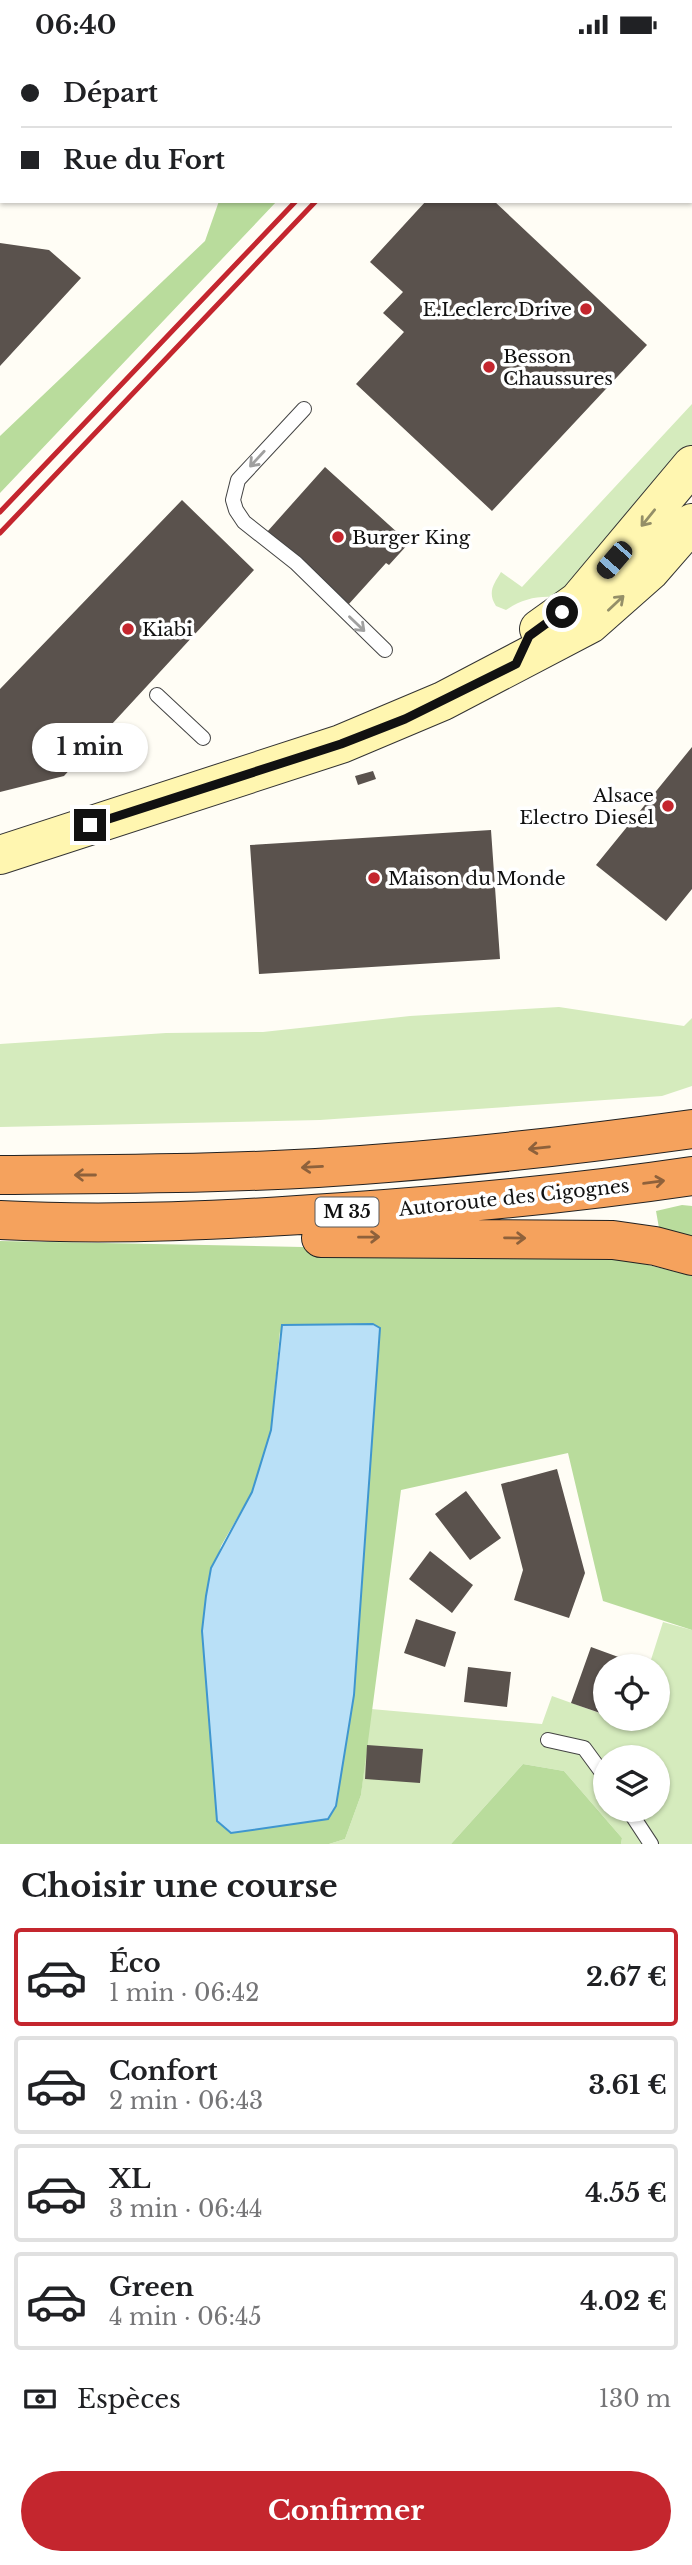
<!DOCTYPE html>
<html lang="fr">
<meta charset="utf-8">
<style>
:root{--surface:#fff;--page:#f6f6f6;--text:#202124;--muted:#757577;--line:#e0e0e0;--accent:#c4262e}
body{margin:0;font-family:"Libre Baskerville",serif;background:var(--page);color:var(--text);height:100vh;display:flex;flex-direction:column;font-size:26px;white-space:nowrap}
*{box-sizing:border-box;margin:0}
p{font-size:23px;color:var(--muted)}
.icon{flex:none;width:38px;height:38px;fill:none;stroke:currentColor;stroke-width:2;stroke-linecap:round;stroke-linejoin:round}
.map{position:relative;height:1795px;overflow:hidden}
.drawer{display:flex;flex-direction:column;background:var(--surface);flex:1}
.drawer>*{flex:none}
.guide{position:absolute;left:0px;top:0px;width:693px;height:154px;box-shadow:0 2px 5px #0004;display:grid;align-content:center;height:154px;padding:0 21px;background:var(--surface)}
.controls{position:absolute;left:593px;top:1605px;display:grid;gap:14px}
.controls a{display:grid;place-items:center;width:77px;height:77px;border-radius:50%;background:var(--surface);box-shadow:0 2px 5px #0004;font-size:35px}
.end{position:absolute;width:32px;height:32px;margin:-16px;border:9px solid #111;background:#fff;box-shadow:0 0 0 4px #fff}
.from{border-radius:50%}
.bubble{position:absolute;height:49px;border-radius:24px;background:var(--surface);box-shadow:0 2px 5px #0004;font-size:23px;font-weight:700;line-height:49px;text-align:center}
.car{position:absolute;width:21px;height:42px;margin:-21px -10px;border-radius:9px;box-shadow:0 0 5px 2px #0007;background:linear-gradient(#222 24%,#8ab4d8 0 40%,#222 0 76%,#8ab4d8 0 86%,#222 0)}
.guide b{display:flex;align-items:center;gap:24px;height:66px;font-size:26px}
.guide b+b{border-top:2px solid var(--line)}
.guide i{width:18px;height:18px;background:var(--text)}
ul{padding:0;list-style:none}
li{display:flex;align-items:center;gap:21px;height:98px;margin:0 14px 10px;padding:0 7px;border:4px solid var(--line);border-radius:7px}
li div{flex:1}
li b{display:block;font-size:26px}
li em{font-style:normal;font-weight:700}
li.on{border-color:var(--accent)}
li>.icon{width:63px;height:63px;stroke-width:1.5}
h2{padding:0 21px;font-size:32px;line-height:84px}
.pay{display:flex;align-items:center;gap:18px;height:77px;padding:0 21px;font-size:26px}
.pay p{margin-inline-start:auto}
.button{display:flex;gap:14px;margin-top:auto;padding:14px 21px}
.button a{flex:1;height:80px;border-radius:42px;background:var(--accent);color:#fff;font-size:28px;font-weight:700;line-height:80px;text-align:center}
.status{display:flex;justify-content:space-between;align-items:center;height:49px;padding:0 35px;background:var(--surface);direction:ltr}
.status svg{height:19px;fill:currentColor}
.map>svg:first-child{display:block}
</style>
<div class="status"><b>06:40</b><svg viewBox="0 0 49 12"><path d="M0 12V9h3v3zM5 12V6h3v6zM10 12V3h3v9zM15 12V0h3v12zM26 1h20v11H26zM47 4h2v5h-2z"/></svg></div>
<div class="map">
<svg width="692" height="1795" viewBox="0 0 692 1795">
<rect width="100%" height="100%" fill="#fffdf5"/>
<path fill="#d5ebbd" fill-rule="evenodd" d="M 692,355 L 692,396 L 680,414 L 593,515 L 553,548 C 535,547 521,551 506,561 L 496,557 C 487,543 494,535 501,523 L 522,538 Z
M 559,958 L 684,977 L 692,969 L 692,1037 L 662,1047 L 320,1071 L 0,1078 L 0,995 L 166,984 L 263,983 L 410,967 Z
M 663,1573 L 692,1581 L 692,1795 L 621,1795 L 622,1789 L 564,1722 L 523,1715 L 451,1795 L 329,1795 L 345,1790 L 361,1746 L 371,1660 L 542,1675 L 552,1647 L 605,1666 L 606,1670 L 630,1675 L 632,1670 L 658,1670 L 658,1617 L 649,1617 ZM 606,1708 L 658,1708 L 658,1760 L 606,1760 Z"/>
<path fill="#b9dc9c" fill-rule="evenodd" d="M 219,152 L 277,152 L 0,444 L 0,387 L 205,192 Z
M 682,1156 L 692,1157 L 692,1191 L 659,1179 L 656,1162 Z
M 0,1192 L 601,1204 L 692,1227 L 692,1581 L 603,1552 L 568,1404 L 401,1441 L 361,1746 L 345,1790 L 329,1795 L 0,1795 ZM 280,1282 L 328,1770 L 231,1784 L 217,1772 L 202,1582 L 206,1547 L 221,1497 L 252,1443 L 271,1381 Z
M 523,1715 L 564,1722 L 622,1789 L 621,1795 L 451,1795 Z"/>
<path fill="#b9e0f7" stroke="#3f96cf" stroke-width="2" d="M 373,1275 L 380,1279 L 354,1646 L 336,1757 L 328,1770 L 231,1784 L 217,1772 L 202,1582 L 206,1547 L 211,1519 L 252,1443 L 271,1381 L 282,1276 Z"/>
<path fill="#5a524d" d="M 426,152 L 494,152 L 647,296 L 492,462 L 356,335 L 404,283 L 383,264 L 403,243 L 370,213 Z
M 0,194 L 49,201 L 81,229 L 0,317 Z
M 325,418 L 409,494 L 389,516 L 386,514 L 348,556 L 267,483 Z
M 182,451 L 254,521 L 64,727 L 0,743 L 0,640 Z
M 692,698 L 692,840 L 666,872 L 596,816 Z
M 373,722 L 376,730 L 358,736 L 355,727 Z
M 491,781 L 500,910 L 259,925 L 250,796 Z
M 557,1420 L 585,1524 L 569,1569 L 514,1551 L 523,1521 L 501,1435 Z
M 466,1442 L 501,1489 L 470,1511 L 435,1465 Z
M 430,1502 L 473,1536 L 452,1564 L 409,1530 Z
M 416,1570 L 456,1583 L 445,1618 L 404,1604 Z
M 591,1598 L 643,1617 L 606,1617 L 606,1666 L 571,1654 Z
M 468,1618 L 511,1623 L 507,1658 L 464,1653 Z
M 367,1696 L 423,1700 L 420,1734 L 365,1730 Z"/>
<g fill="none" stroke-linecap="round" stroke-linejoin="round">
<g stroke="#444" stroke-width="16">
<path id="lane" d="M 304,360 L 238,431 L 233,451 L 236,461 L 244,473 L 296,514 L 385,601
M 157,646 L 203,689
M 548,1691 L 584,1699 L 606,1729
M 628,1760 L 651,1795"/>
</g>
<g stroke="#333" stroke-width="40">
<path id="secondary" d="M 448,2 L 456,0
M 0,65 L 2,66
M 539,580 L 578,552 L 692,416
M 0,806 L 341,695 L 443,652 L 590,575 L 650,522 L 692,474"/>
</g>
<g stroke="#222" stroke-width="40">
<path id="highway" d="M 0,1126 C 129,1125 258,1125 387,1114 C 489,1106 591,1094 692,1080
M 0,1171 C 115,1177 230,1171 344,1163 C 461,1155 577,1144 692,1127
M 321,1189 L 613,1191 L 655,1197 L 692,1207"/>
</g>
<use href="#lane" stroke="#fff" stroke-width="14"/>
<use href="#secondary" stroke="#fff6b0" stroke-width="38"/>
<use href="#highway" stroke="#f5a25d" stroke-width="38"/>
<path stroke="#c4262e" stroke-width="5" d="M 439,2 L 440,0
M 459,2 L 461,0
M 0,463 L 296,152
M 0,484 L 316,152"/>
</g>
<defs><path id="oneway-shaft" d="M-6 0H5M1.5-3L5.5 0L1.5 3" fill="none" stroke-width="1.6" stroke-linecap="round" stroke-linejoin="round" transform="scale(1.75)"/></defs>
<g stroke="#a0a0a0">
<use href="#oneway-shaft" transform="translate(257 410) rotate(133)"/>
<use href="#oneway-shaft" transform="translate(357 575) rotate(44)"/>
</g>
<g stroke="#948f68">
<use href="#oneway-shaft" transform="translate(648 469) rotate(129)"/>
<use href="#oneway-shaft" transform="translate(616 554) rotate(-43)"/>
</g>
<g stroke="#8e613b">
<use href="#oneway-shaft" transform="translate(539 1099) rotate(174)"/>
<use href="#oneway-shaft" transform="translate(312 1118) rotate(177)"/>
<use href="#oneway-shaft" transform="translate(85 1126) rotate(180)"/>
<use href="#oneway-shaft" transform="translate(654 1133) rotate(-8)"/>
<use href="#oneway-shaft" transform="translate(369 1188) rotate(-1)"/>
<use href="#oneway-shaft" transform="translate(515 1189) rotate(1)"/>
</g>
<g fill="none" stroke-linecap="round" stroke-linejoin="round">
<path stroke="#111" stroke-width="9" d="M 90,776 L 341,695 L 405,670 L 516,615 L 529,587 L 562,563"/>
</g>
<g fill="#c4262e" stroke="#fff" stroke-width="2.5">
<circle cx="586" cy="260" r="7"/>
<circle cx="489" cy="318" r="7"/>
<circle cx="338" cy="488" r="7"/>
<circle cx="128" cy="580" r="7"/>
<circle cx="668" cy="757" r="7"/>
<circle cx="374" cy="829" r="7"/>
</g>
<g text-anchor="middle" stroke-width="7" stroke-linejoin="round" paint-order="stroke">
<rect fill="#fff" stroke="#585858" stroke-width="2" x="315.5" y="1148.5" width="63" height="29" rx="5"/>
<g font-size="18" font-weight="bold" fill="#111">
<text x="347" y="1169">M 35</text>
</g>
<g font-size="19" fill="#111" stroke="#fff" text-anchor="start">
<text x="572" y="267" text-anchor="end">E.Leclerc Drive</text>
<text x="503" y="314">Besson<tspan x="503" dy="22">Chaussures</tspan></text>
<text x="352" y="495">Burger King</text>
<text x="142" y="587">Kiabi</text>
<text x="654" y="753" text-anchor="end">Alsace<tspan x="654" dy="22">Electro Diesel</tspan></text>
<text x="388" y="836">Maison du Monde</text>
</g>
<g font-size="19" fill="#111" stroke="#fff">
<text transform="translate(514 1148) rotate(-6)" y="7">Autoroute des Cigognes</text>
</g>
</g>
</svg>
<div class="controls">
<a><svg class="icon" aria-label="locate" viewBox="0 0 24 24"><circle cx="12" cy="12" r="6"/><path d="M12 2v4M12 18v4M2 12h4M18 12h4"/></svg></a>
<a><svg class="icon" aria-label="layers" viewBox="0 0 24 24"><path d="M12 4l9 5-9 5-9-5zM3 14l9 5 9-5"/></svg></a>
</div>
<i class="end from" style="left:562px;top:563px"></i>
<i class="end" style="left:90px;top:776px"></i>
<div class="bubble" style="left:32px;top:674px;width:116px">1 min</div>
<i class="car" style="left:614px;top:511px;rotate:221deg"></i>
<div class="guide">
<b><i class="from"></i>Départ</b>
<b><i></i>Rue du Fort</b>
</div>
</div>
<section class="drawer">
<h2>Choisir une course</h2>
<ul>
<li class="on"><svg class="icon" aria-label="car" viewBox="0 0 24 24"><path d="M5 17H2v-5l4-1 3-4h7l3 4 3 1v5h-3M9 17h6M6 11h13"/><circle cx="7" cy="17" r="2"/><circle cx="17" cy="17" r="2"/></svg><div><b>Éco</b><p>1 min · 06:42</p></div><em>2.67 €</em></li>
<li><svg class="icon" aria-label="car" viewBox="0 0 24 24"><path d="M5 17H2v-5l4-1 3-4h7l3 4 3 1v5h-3M9 17h6M6 11h13"/><circle cx="7" cy="17" r="2"/><circle cx="17" cy="17" r="2"/></svg><div><b>Confort</b><p>2 min · 06:43</p></div><em>3.61 €</em></li>
<li><svg class="icon" aria-label="car" viewBox="0 0 24 24"><path d="M5 17H2v-5l4-1 3-4h7l3 4 3 1v5h-3M9 17h6M6 11h13"/><circle cx="7" cy="17" r="2"/><circle cx="17" cy="17" r="2"/></svg><div><b>XL</b><p>3 min · 06:44</p></div><em>4.55 €</em></li>
<li><svg class="icon" aria-label="car" viewBox="0 0 24 24"><path d="M5 17H2v-5l4-1 3-4h7l3 4 3 1v5h-3M9 17h6M6 11h13"/><circle cx="7" cy="17" r="2"/><circle cx="17" cy="17" r="2"/></svg><div><b>Green</b><p>4 min · 06:45</p></div><em>4.02 €</em></li>
</ul>
<div class="pay"><svg class="icon" aria-label="cash" viewBox="0 0 24 24"><path d="M3 7h18v10H3z"/><circle cx="12" cy="12" r="2"/></svg>Espèces<p>130 m</p></div>
<div class="button"><a>Confirmer</a></div>
</section>
